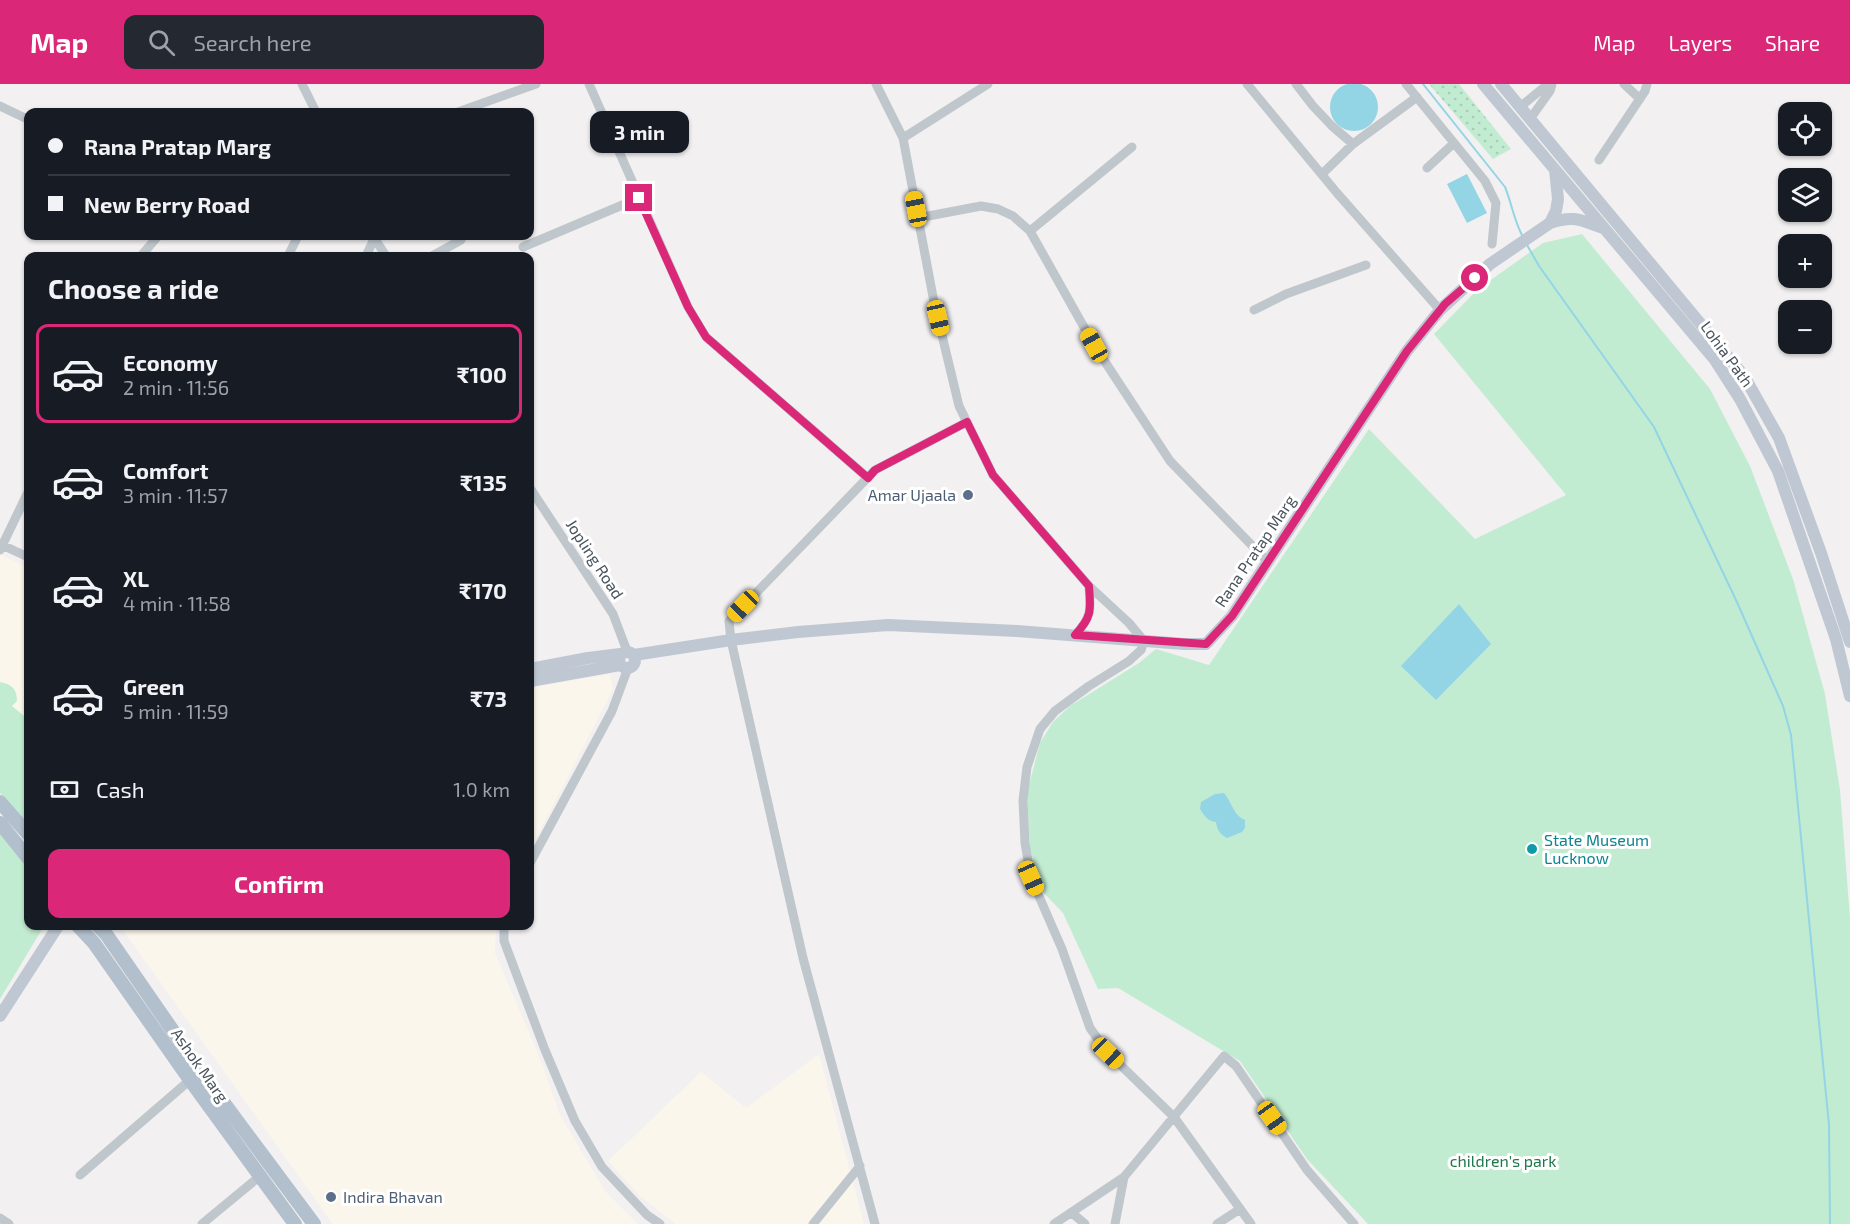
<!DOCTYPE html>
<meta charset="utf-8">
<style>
:root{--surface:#171b24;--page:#242831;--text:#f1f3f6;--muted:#9ea1a6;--line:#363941;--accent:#db2777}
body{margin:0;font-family:"Exo 2",sans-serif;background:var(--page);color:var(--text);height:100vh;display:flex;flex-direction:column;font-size:22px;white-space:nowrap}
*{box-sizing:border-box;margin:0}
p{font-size:20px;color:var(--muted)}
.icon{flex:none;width:33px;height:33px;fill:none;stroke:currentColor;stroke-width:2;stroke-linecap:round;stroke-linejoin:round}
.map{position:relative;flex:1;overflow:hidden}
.panel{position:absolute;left:24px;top:168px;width:510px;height:678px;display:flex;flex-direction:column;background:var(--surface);border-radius:12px;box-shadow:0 2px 4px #0004}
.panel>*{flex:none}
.banner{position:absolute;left:24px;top:24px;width:510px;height:132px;border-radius:12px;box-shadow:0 2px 4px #0004;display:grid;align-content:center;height:132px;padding:0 24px;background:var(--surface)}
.buttons{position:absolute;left:1778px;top:18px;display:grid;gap:12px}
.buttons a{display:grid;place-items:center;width:54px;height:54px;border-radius:12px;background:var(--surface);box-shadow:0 2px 4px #0004;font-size:30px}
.end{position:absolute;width:27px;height:27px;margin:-14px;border:8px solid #db2777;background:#fff;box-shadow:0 0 0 3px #fff}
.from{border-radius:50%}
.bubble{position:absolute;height:42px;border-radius:12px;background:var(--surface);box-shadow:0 2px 4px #0004;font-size:20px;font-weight:700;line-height:42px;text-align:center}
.car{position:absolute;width:18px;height:36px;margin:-18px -9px;border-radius:8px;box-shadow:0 0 4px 2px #0007;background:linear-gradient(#f5c518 24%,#345 0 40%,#f5c518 0 76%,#345 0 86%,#f5c518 0)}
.banner b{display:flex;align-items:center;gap:21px;height:57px;font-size:22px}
.banner b+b{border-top:2px solid var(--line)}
.banner i{width:15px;height:15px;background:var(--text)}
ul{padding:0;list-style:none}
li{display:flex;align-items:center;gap:18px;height:99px;margin:0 12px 9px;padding:0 12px;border:3px solid transparent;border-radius:12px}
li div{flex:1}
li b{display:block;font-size:22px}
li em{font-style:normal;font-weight:700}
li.selected{border-color:var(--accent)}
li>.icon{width:54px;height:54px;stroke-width:1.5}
h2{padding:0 24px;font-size:27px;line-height:72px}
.pay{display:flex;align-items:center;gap:15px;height:66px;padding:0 24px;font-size:22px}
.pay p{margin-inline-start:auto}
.cta{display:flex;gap:12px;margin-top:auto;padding:12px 24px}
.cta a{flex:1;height:69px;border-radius:12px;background:var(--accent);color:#fff;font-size:24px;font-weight:700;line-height:69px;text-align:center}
header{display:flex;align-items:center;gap:36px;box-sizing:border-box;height:84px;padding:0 30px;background:var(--accent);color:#fff}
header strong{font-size:28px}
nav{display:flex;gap:33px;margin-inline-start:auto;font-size:21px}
.search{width:420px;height:54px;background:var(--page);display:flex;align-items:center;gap:15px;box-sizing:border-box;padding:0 21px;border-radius:12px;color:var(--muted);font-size:22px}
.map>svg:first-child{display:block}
</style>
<header>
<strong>Map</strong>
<div class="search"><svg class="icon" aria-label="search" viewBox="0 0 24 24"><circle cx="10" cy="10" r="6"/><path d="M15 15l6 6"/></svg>Search here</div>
<nav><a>Map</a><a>Layers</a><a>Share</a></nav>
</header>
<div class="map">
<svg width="1850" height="1140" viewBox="0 0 1850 1140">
<defs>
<pattern id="grass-dots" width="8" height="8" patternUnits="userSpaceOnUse" patternTransform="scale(1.5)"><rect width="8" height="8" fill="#c2ecd2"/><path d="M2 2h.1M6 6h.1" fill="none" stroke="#a8ccb7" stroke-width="1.8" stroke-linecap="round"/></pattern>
</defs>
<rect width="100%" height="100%" fill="#f2f0f0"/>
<path fill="#fbf6eb" d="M 0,470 L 28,484 L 28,743 L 0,711 Z
M 610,590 L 613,605 L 530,766 L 530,604 Z
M 120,842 L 496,842 L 495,869 L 541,977 L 560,1031 L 605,1107 L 638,1140 L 333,1140 Z
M 819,970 L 864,1140 L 676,1140 L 641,1113 L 608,1077 L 701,988 L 746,1024 Z"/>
<path fill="url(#grass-dots)" d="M 1429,0 L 1459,0 L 1511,65 L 1493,75 Z"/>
<path fill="#c2ecd2" d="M 1582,150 L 1710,305 L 1750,382 L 1793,495 L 1825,610 L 1840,706 L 1850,834 L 1850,1140 L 1368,1140 L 1307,1075 L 1240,977 L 1118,904 L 1098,905 L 1063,829 L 1044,809 L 1030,766 L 1027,709 L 1040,659 L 1053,638 L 1070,622 L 1139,579 L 1156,565 L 1209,581 L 1369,345 L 1475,455 L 1566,411 L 1434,250 L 1478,205 L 1543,159 Z
M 0,598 C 12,600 17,605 17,617 L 12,622 L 28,635 L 28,741 L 0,709 Z
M 0,746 L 28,779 L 28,842 L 43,842 L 41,847 L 0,915 Z"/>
<path fill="#93d4e5" d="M1330 23a24 24 0 1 1 48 0a24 24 0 1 1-48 0Z
M 1467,90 L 1487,129 L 1467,139 L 1447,100 Z
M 1459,520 L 1491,560 L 1436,616 L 1401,582 Z
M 1224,709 C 1232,718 1233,731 1245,736 L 1245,744 L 1242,748 L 1227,754 C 1220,750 1217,746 1216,738 C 1208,738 1204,731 1200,725 L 1201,718 L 1215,710 Z"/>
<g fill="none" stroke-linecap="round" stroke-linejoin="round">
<path stroke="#93d4e5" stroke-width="2" d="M 1423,0 L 1505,103 C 1512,120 1514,137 1523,153
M 1527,161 L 1539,182 L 1654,343 L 1736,516 L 1783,622 L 1791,651 L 1829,1041 L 1830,1140"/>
<path stroke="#bfc7cd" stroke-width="9" d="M 302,0 L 316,28
M 589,0 L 688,223 L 706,253 L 868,394
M 876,0 L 903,54 L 934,218 L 959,322 L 993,391 L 1089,502 L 1129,539 L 1144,557 L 1141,566 L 1129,577 L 1089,602 L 1055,627 L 1040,645 L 1027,683 L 1023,716 L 1025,759 L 1031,794 L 1062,865 L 1090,944 L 1108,969 L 1174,1033 L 1251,1140
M 1247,0 L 1337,109 L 1440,226
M 1296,0 L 1313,22 L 1332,42 L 1353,60 L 1322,90
M 1406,0 L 1485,97 L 1496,119 L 1492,160
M 1624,0 L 1640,15
M 0,22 L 25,34
M 1520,23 L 1548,0
M 458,28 L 536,0
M 1530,35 L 1550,7 L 1552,0
M 903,54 L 988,0
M 1353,60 L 1417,13
M 1599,76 L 1645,7 L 1647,0
M 1427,84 L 1454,59
M 918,134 L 981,122 L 998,125 L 1013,132 L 1030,147 L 1094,261 L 1170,377 L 1268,478
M 1030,147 L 1132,63
M 373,152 L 386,172
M 523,163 L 639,114
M 141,172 L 158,152
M 288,172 L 298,152
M 366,172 L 374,155
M 432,172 L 461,156
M 1254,226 L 1286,210 L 1366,181
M 530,404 L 613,530 L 627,567
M 0,460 L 28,473
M 0,466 L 28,408
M 1075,551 C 1092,533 1091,526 1089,502
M 530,779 L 612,627 L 628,584
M 504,842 L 504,857 L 545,966 L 575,1037 L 602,1083 L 647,1131 L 660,1140
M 80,1091 L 190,996
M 1072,1129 L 1085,1140
M 0,1134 L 9,1140
M 202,1140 L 260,1092
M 813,1140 L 860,1082
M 875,1140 L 803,874 L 731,556 L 729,537 L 875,386 L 967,338
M 1054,1140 L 1124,1093 L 1224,972 L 1236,982 L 1307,1086 L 1354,1140
M 1115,1140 L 1124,1093
M 1217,1140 L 1240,1125"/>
<path stroke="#bfc8d2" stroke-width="12" d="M 1483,0 L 1715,276 L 1740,315 L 1778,387 L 1836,555 L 1850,612
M 1501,0 L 1744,292 L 1779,354 L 1821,469 L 1850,558
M 1550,139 C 1574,131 1580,136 1603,144
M619 576a8 8 0 1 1 16 0a8 8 0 1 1-16 0Z
M 634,571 L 731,556 L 798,548 L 888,541 L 1017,547 L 1184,560 L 1206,560 L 1232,532 L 1407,267 L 1440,226 L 1490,180 L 1550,139 L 1556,127 L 1558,115 L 1555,86
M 530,585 L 588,574 L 620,570
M 530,597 L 620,581
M 0,932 L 58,842"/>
<path stroke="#b2bfcc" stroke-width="14" d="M 0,718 L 28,750
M 0,739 L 28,774
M 78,842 L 94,859 L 190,996 L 295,1140
M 98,842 L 106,850 L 209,999 L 314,1140"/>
</g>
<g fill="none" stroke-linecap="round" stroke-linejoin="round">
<path stroke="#db2777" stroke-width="8" d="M 639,114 L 688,223 L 706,253 L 868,394 L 875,386 L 967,338 L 993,391 L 1089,502 C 1091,526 1092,533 1075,551 L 1206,560 L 1232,532 L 1407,267 L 1445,220 L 1475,194"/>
</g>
<g fill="#5c6f8a" stroke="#fff" stroke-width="2">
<circle cx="968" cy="411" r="6"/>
<circle cx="331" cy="1113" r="6"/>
</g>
<circle fill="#0f9aa8" stroke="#fff" stroke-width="2" cx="1532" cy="765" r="6"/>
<g text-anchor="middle" stroke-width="6" stroke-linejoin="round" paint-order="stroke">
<g font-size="16" fill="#49535c" stroke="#fff">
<text transform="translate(1727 270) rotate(54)" y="6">Lohia Path</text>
<text transform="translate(1255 467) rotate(-56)" y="6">Rana Pratap Marg</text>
<text transform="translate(595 475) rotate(57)" y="6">Jopling Road</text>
<text transform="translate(200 981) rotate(55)" y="6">Ashok Marg</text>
</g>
<g font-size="16" fill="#4e5e75" stroke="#fff" text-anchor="end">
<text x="956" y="417">Amar Ujaala</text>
<text x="343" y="1119" text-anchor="start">Indira Bhavan</text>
</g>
<g font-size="16" fill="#0d838f" stroke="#fff" text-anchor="start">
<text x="1544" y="762">State Museum<tspan x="1544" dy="18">Lucknow</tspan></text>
</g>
<g font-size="16" fill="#1f774b" stroke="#fff">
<text x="1503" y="1083">children's park</text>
</g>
</g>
</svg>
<div class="buttons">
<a><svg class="icon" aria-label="locate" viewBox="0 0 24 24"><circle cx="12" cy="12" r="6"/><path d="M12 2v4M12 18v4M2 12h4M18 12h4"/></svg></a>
<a><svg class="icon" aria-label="layers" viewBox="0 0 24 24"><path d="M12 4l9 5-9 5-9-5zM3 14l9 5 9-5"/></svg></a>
<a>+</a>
<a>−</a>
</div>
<i class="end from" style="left:1475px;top:194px"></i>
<i class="end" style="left:639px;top:114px"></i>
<div class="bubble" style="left:590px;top:27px;width:99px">3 min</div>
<i class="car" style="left:916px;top:125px;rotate:349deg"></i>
<i class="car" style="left:938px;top:234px;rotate:167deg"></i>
<i class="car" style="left:1094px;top:261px;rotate:331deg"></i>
<i class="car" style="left:743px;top:522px;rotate:224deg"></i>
<i class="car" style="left:1031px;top:794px;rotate:156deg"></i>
<i class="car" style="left:1108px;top:969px;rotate:134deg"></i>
<i class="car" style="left:1272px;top:1034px;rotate:145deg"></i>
<div class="banner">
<b><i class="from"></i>Rana Pratap Marg</b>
<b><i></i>New Berry Road</b>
</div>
<section class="panel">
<h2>Choose a ride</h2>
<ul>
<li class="selected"><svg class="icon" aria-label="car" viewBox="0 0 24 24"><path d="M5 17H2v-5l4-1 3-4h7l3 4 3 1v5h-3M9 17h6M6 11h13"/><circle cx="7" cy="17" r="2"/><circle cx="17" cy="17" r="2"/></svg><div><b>Economy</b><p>2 min · 11:56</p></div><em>₹100</em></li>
<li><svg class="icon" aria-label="car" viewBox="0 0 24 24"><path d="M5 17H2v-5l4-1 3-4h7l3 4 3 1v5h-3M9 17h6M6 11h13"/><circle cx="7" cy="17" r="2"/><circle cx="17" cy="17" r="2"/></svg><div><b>Comfort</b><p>3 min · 11:57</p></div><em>₹135</em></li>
<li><svg class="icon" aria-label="car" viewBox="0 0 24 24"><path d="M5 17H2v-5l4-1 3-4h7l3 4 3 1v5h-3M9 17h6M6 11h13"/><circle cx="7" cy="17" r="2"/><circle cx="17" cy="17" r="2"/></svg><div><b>XL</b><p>4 min · 11:58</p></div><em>₹170</em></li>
<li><svg class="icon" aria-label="car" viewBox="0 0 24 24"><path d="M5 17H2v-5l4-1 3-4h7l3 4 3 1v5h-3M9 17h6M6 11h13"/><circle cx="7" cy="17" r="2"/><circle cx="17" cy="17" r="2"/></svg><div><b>Green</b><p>5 min · 11:59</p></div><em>₹73</em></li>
</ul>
<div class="pay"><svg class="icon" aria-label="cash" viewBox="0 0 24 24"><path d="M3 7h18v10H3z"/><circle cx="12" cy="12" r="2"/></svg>Cash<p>1.0 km</p></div>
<div class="cta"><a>Confirm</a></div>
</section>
</div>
